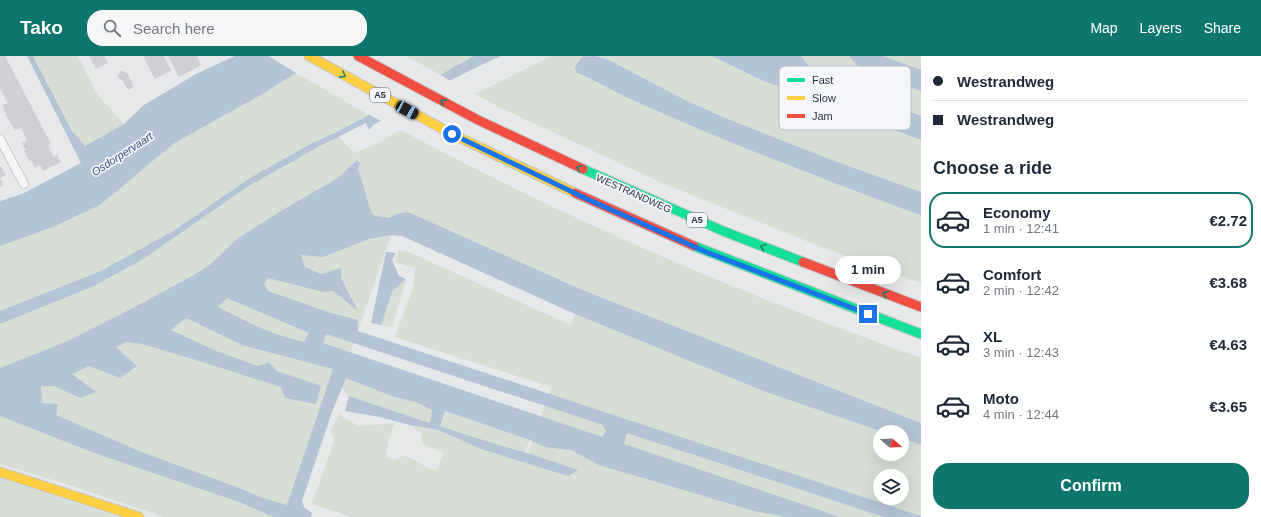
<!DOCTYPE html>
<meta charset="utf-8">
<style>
:root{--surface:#fff;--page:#f6f6f7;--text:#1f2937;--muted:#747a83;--line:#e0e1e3;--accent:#0f766e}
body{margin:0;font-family:Arial,sans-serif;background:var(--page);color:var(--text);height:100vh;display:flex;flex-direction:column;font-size:15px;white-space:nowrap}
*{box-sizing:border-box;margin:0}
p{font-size:13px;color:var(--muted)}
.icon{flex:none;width:22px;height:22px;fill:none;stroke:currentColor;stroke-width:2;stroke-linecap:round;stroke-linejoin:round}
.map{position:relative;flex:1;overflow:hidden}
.side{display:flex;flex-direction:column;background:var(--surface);width:340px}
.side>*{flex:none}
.hud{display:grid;align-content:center;height:88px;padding:0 12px;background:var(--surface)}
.needle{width:26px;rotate:109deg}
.buttons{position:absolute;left:873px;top:369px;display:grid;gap:8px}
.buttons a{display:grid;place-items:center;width:36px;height:36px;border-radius:50%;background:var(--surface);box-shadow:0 4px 16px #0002;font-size:20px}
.end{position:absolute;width:18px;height:18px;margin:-9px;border:5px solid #1a73e8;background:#fff;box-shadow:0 0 0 2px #fff}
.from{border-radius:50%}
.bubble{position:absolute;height:28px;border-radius:14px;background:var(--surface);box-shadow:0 4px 16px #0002;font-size:13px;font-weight:800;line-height:28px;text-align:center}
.car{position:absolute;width:12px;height:24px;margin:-12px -6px;border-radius:5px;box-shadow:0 0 3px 1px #0007;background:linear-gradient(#222 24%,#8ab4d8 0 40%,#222 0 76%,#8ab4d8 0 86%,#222 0)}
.hud b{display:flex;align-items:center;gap:14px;height:38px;font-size:15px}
.hud b+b{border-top:1px solid var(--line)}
.hud i{width:10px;height:10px;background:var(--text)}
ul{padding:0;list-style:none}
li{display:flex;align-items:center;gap:12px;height:56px;margin:0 8px 6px;padding:0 4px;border:2px solid transparent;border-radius:16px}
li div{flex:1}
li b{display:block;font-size:15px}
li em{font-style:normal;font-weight:800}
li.selected{border-color:var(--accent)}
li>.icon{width:36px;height:36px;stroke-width:1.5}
h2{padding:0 12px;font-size:18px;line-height:48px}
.primary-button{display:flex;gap:8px;margin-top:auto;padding:8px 12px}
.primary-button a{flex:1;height:46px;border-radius:16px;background:var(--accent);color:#fff;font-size:16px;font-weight:800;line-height:46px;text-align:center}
header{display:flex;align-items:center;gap:24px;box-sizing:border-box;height:56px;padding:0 20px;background:var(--accent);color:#fff}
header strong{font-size:19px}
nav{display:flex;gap:22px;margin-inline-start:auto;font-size:14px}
.search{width:280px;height:36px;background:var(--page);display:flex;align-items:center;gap:10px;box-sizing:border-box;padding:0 14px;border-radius:16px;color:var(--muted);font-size:15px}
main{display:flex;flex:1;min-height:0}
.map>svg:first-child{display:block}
</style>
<header>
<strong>Tako</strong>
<div class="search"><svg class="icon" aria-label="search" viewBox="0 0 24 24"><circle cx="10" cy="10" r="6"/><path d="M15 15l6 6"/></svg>Search here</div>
<nav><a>Map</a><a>Layers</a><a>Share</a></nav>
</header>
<main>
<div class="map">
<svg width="921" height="461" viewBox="0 0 921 461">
<rect width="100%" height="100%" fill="#e6e8ea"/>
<path fill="#d6ded6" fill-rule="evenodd" d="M 33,0 L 78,0 L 97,38 L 124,68 L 85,90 L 72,75 Z
M 406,0 L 474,0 L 441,19 Z
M 551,0 L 712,0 L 759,23 L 921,84 L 921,136 L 832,104 L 728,63 L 687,45 L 609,4 L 595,0 L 627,40 L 640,48 L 796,113 L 909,155 L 921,159 L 921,227 L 829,194 L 662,127 L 501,52 L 475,38 Z
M 801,0 L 921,0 L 921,60 L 814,16 Z
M 296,17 L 369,59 L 335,77 L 354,97 L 374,89 L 401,74 C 568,164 743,239 921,302 L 921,367 L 585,235 L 408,156 L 396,169 L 391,179 L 293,461 L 0,354 L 0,190 L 53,171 L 100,149 L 173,88 L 266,36 Z
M 399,194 L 404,194 L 571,269 L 575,258 L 766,336 L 883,376 L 880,376 L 880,398 L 902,398 L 902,382 L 921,389 L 921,461 L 352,461 L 312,448 L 334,385 L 331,374 L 339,358 L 358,370 L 395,367 L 388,385 L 386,401 L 395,404 L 405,399 L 430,413 L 437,414 L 444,397 L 422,388 L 422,378 L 410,369 L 438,374 L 487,395 L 525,406 L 551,331 L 395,281 L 413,231 L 415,212 L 395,206 ZM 880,420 L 902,420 L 902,442 L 880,442 Z
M 406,223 L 392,271 L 381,269 L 393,234 Z
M 346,321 L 394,341 L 416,346 L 432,354 L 431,367 L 349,340 L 342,332 Z
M 445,355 L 530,384 L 524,397 L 484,385 L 440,370 Z
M 0,360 L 94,397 L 239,446 L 273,461 L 164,461 L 66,428 L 0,408 Z
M 0,422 L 118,461 L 0,461 Z"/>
<path fill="#b4c4d5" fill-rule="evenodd" d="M 27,0 L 33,0 L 72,75 L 85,90 L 124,68 L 144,49 L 196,18 L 235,0 L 329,0 L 296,17 L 266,36 L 173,88 L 100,149 L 53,171 L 0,190 L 0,145 L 22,138 L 81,107 Z
M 474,0 L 501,0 C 456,19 415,45 373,69 L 369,74 L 366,67 L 320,90 L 247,131 L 143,203 L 94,230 L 0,268 L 0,255 L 101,215 L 175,174 L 250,122 L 312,87 L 335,77 L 369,59 Z
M 595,0 L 609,4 L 687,45 L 728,63 L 832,104 L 921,136 L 921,159 L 909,155 C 819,122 729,87 641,48 C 619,38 598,26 576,16 L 575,11 L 582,1 Z
M 712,0 L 801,0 L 814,16 L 921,60 L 921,84 L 759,23 Z
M 849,0 L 882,0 L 921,14 L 921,35 L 859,11 Z
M 357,104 L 360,107 L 358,113 L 376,171 L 380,173 C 389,160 393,158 408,156 L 585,235 L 921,367 L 921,389 L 902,382 L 902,376 L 883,376 L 766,336 L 575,258 L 402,180 L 391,179 L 369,183 L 323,201 L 301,199 L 305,211 L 321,218 L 341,212 L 341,222 L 358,255 L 333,235 L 323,236 L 268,222 L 264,228 L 268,235 L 331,257 L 358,264 L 358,275 L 921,460 L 921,461 L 884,461 L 627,377 L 624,388 L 840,461 L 786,461 L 754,455 L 599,409 L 571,394 L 545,391 L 530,384 L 445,355 L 440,370 C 486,386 533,398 578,414 L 568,420 L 484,394 L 438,374 L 410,369 L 380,361 L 345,355 L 349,340 L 430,367 L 432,354 L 416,346 L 394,341 L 346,322 L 332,356 L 302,445 L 304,451 L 312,457 L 311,461 L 273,461 L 239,446 L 94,397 L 0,360 L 0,312 L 68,285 L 131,253 L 192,220 L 210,209 L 238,182 L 286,152 L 338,122 ZM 227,242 L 309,277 L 304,286 C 270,278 249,267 218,251 ZM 186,262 L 242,289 L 333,313 L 287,449 L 260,441 L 242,433 L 144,397 L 56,359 L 58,348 L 42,347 L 41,330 L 54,330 L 80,342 L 96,336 L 72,318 L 89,310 L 120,322 L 137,310 L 116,291 L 126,286 L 142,288 L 196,304 L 281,331 L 285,342 L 316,348 L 321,330 L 277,315 L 269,306 L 258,310 L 216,295 L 171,274 ZM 326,278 L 603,369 L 606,375 L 602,381 L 323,287 Z
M 386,196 L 396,197 L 392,204 L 399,220 L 406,223 L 393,234 L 381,269 L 371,267 Z"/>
<path fill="#e6e8ea" d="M 268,0 L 331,0 L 330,2 L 298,18 Z
M 439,18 L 452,26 L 384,66 L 367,58 Z"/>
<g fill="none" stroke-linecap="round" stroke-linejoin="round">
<path stroke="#b4c4d5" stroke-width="16" d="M 354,160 L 374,168 L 403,172"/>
</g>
<path fill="#ced0d3" d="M 0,0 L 5,0 L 51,88 L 48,89 L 54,101 L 57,99 L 61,106 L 43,115 L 40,109 L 35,112 L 31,104 L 29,105 L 24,95 L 26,94 L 22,87 L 27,84 L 21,72 L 15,74 L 5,58 L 6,57 L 2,49 L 8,47 L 1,34 L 0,35 Z
M 89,0 L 104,0 L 108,7 L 96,13 Z
M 143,0 L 164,0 L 171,14 L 155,23 Z
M 168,0 L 197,0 L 201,9 L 179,21 Z
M 121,14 L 128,18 L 134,31 L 128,34 L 123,25 L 117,21 Z
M 0,109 L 6,119 L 0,122 L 4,129 L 0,131 Z"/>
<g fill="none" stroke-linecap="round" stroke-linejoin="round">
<g stroke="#c4c6c8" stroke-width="10">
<path id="lane" d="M 0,83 L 24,128"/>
</g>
<g stroke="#c4c6c8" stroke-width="11">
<path id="fast" d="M 583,113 L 723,175 L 803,206
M 694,190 L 921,278"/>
</g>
<g stroke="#c4c6c8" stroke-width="11">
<path id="slow" d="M 309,0 L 452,78 L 575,137
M 0,416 L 139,461"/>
</g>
<g stroke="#c4c6c8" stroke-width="11">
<path id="jam" d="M 358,0 L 478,64 L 583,113
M 575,137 L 694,190
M 803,206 L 921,251"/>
</g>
<use href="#lane" stroke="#f5f6f7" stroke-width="8"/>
<use href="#fast" stroke="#16e098" stroke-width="9"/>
<use href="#slow" stroke="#ffcf43" stroke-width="9"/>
<use href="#jam" stroke="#f24e42" stroke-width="9"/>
</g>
<defs><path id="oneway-chevron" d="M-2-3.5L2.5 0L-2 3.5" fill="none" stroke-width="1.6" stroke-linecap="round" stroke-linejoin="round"/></defs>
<g stroke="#22816a">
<use href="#oneway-chevron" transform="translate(343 19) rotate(29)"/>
<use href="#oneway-chevron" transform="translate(443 46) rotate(-152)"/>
<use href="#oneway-chevron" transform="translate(579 112) rotate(-155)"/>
<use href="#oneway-chevron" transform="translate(763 191) rotate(-159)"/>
<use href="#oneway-chevron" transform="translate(885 238) rotate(-159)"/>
</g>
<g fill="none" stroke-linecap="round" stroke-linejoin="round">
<path stroke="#1a73e8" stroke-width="5" d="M 452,78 L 587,143 L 704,195 L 868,258"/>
</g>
<g text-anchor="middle" stroke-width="3.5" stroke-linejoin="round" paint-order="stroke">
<g fill="#f4f6f9" stroke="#676e7b" stroke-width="1">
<rect x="370" y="32" width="20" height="14" rx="3"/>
<rect x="687" y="157" width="20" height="14" rx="3"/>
</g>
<g font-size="9" font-weight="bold" fill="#2b3445">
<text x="380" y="42">A5</text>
<text x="697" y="167">A5</text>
</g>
<g font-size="10" fill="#2b3445" stroke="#f4f6f9">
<text transform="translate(634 137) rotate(24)" y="4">WESTRANDWEG</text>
</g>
<g font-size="11" font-style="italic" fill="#34527a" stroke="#f4f6f9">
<text transform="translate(122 98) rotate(-33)" y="4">Osdorpervaart</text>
</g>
</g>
<rect x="779" y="10" width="132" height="64" rx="6" fill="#f4f6f9" stroke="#b8bcc3" stroke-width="1"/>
<rect x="787" y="22" width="18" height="4" fill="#16e098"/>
<rect x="787" y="40" width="18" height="4" fill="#ffcf43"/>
<rect x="787" y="58" width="18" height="4" fill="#f24e42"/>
<g font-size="11" fill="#2b3445">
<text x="812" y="28">Fast</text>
<text x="812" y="46">Slow</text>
<text x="812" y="64">Jam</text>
</g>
</svg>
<div class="buttons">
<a><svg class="needle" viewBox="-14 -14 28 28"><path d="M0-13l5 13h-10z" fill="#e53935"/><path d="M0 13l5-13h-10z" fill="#747a83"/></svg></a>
<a><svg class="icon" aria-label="layers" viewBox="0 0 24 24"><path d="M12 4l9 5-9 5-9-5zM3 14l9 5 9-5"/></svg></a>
</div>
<i class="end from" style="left:452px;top:78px"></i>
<i class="end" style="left:868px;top:258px"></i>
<div class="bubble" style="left:835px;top:200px;width:66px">1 min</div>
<i class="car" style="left:407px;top:54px;rotate:118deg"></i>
</div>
<section class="side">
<div class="hud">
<b><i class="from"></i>Westrandweg</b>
<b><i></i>Westrandweg</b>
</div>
<h2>Choose a ride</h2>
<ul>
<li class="selected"><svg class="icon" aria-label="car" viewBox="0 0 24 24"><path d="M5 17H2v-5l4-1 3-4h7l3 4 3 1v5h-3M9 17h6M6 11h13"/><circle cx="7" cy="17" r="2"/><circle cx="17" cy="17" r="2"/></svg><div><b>Economy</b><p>1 min · 12:41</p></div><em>€2.72</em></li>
<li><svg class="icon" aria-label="car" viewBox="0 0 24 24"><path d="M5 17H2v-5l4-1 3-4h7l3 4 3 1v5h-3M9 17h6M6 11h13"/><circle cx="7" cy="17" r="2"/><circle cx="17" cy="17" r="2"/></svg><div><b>Comfort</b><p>2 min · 12:42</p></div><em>€3.68</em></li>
<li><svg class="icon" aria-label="car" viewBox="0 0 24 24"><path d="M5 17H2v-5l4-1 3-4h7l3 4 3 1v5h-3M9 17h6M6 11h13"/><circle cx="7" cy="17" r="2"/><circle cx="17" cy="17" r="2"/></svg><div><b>XL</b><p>3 min · 12:43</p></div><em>€4.63</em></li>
<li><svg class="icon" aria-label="car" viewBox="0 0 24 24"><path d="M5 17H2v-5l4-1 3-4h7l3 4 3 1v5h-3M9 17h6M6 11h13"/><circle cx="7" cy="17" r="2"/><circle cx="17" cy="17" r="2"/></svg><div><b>Moto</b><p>4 min · 12:44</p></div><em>€3.65</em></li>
</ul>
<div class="primary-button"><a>Confirm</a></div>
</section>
</main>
